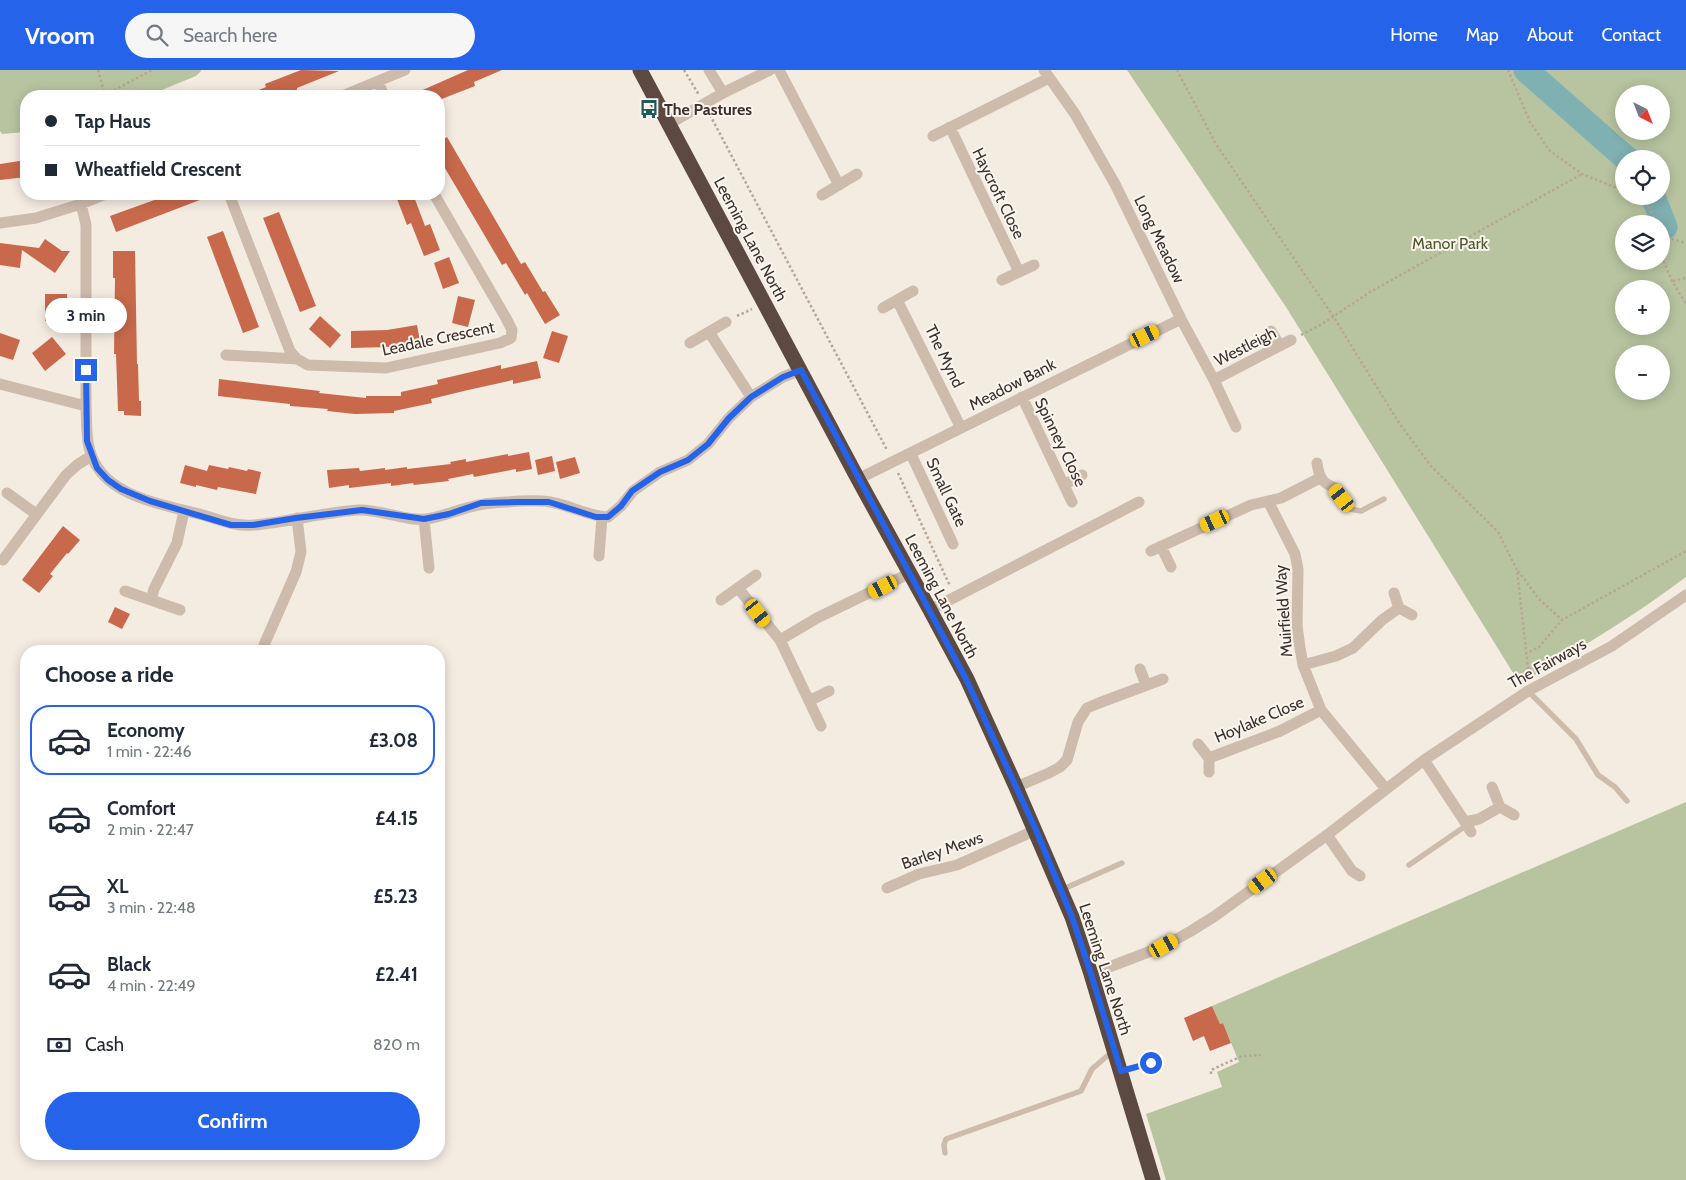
<!DOCTYPE html>
<meta charset="utf-8">
<style>
:root{--surface:#fff;--page:#f6f6f7;--text:#1f2937;--muted:#747a83;--line:#e0e1e3;--accent:#2563eb}
body{margin:0;font-family:Cabin,sans-serif;background:var(--page);color:var(--text);height:100vh;display:flex;flex-direction:column;font-size:19px;white-space:nowrap}
*{box-sizing:border-box;margin:0}
p{font-size:16px;color:var(--muted)}
.icon{flex:none;width:28px;height:28px;fill:none;stroke:currentColor;stroke-width:2;stroke-linecap:round;stroke-linejoin:round}
.map{position:relative;flex:1;overflow:hidden}
.panel{position:absolute;left:20px;top:575px;width:425px;height:515px;display:flex;flex-direction:column;background:var(--surface);border-radius:20px;box-shadow:0 2px 12px #0003}
.panel>*{flex:none}
.banner{position:absolute;left:20px;top:20px;width:425px;height:110px;border-radius:20px;box-shadow:0 2px 12px #0003;display:grid;align-content:center;height:110px;padding:0 25px;background:var(--surface)}
.needle{width:32px;rotate:138deg}
.fabs{position:absolute;left:1615px;top:15px;display:grid;gap:10px}
.fabs a{display:grid;place-items:center;width:55px;height:55px;border-radius:50%;background:var(--surface);box-shadow:0 2px 12px #0003;font-size:25px}
.end{position:absolute;width:22px;height:22px;margin:-11px;border:6px solid #2563eb;background:#fff;box-shadow:0 0 0 2px #fff}
.from{border-radius:50%}
.bubble{position:absolute;height:35px;border-radius:18px;background:var(--surface);box-shadow:0 2px 12px #0003;font-size:16px;font-weight:700;line-height:35px;text-align:center}
.car{position:absolute;width:15px;height:30px;margin:-15px -8px;border-radius:6px;box-shadow:0 0 4px 1px #0007;background:linear-gradient(#f5c518 24%,#345 0 40%,#f5c518 0 76%,#345 0 86%,#f5c518 0)}
.banner b{display:flex;align-items:center;gap:18px;height:48px;font-size:19px}
.banner b+b{border-top:1px solid var(--line)}
.banner i{width:12px;height:12px;background:var(--text)}
ul{padding:0;list-style:none}
li{display:flex;align-items:center;gap:15px;height:70px;margin:0 10px 8px;padding:0 15px;border:2px solid transparent;border-radius:20px}
li div{flex:1}
li b{display:block;font-size:19px}
li em{font-style:normal;font-weight:700}
li.current{border-color:var(--accent)}
li>.icon{width:45px;height:45px;stroke-width:1.5}
h2{padding:0 25px;font-size:22px;line-height:60px}
.pay{display:flex;align-items:center;gap:12px;height:55px;padding:0 25px;font-size:19px}
.pay p{margin-inline-start:auto}
.primary-button{display:flex;gap:10px;margin-top:auto;padding:10px 25px}
.primary-button a{flex:1;height:58px;border-radius:30px;background:var(--accent);color:#fff;font-size:20px;font-weight:700;line-height:58px;text-align:center}
header{display:flex;align-items:center;gap:30px;box-sizing:border-box;height:70px;padding:0 25px;background:var(--accent);color:#fff}
header strong{font-size:24px}
nav{display:flex;gap:28px;margin-inline-start:auto;font-size:18px}
.search{width:350px;height:45px;background:var(--page);display:flex;align-items:center;gap:12px;box-sizing:border-box;padding:0 18px;border-radius:28px;color:var(--muted);font-size:19px}
.map>svg:first-child{display:block}
</style>
<header>
<strong>Vroom</strong>
<div class="search"><svg class="icon" aria-label="search" viewBox="0 0 24 24"><circle cx="10" cy="10" r="6"/><path d="M15 15l6 6"/></svg>Search here</div>
<nav><a>Home</a><a>Map</a><a>About</a><a>Contact</a></nav>
</header>
<div class="map">
<svg width="1686" height="1110" viewBox="0 0 1686 1110">
<rect width="100%" height="100%" fill="#f4ebe1"/>
<path fill="#b8c4a0" fill-rule="evenodd" d="M 0,0 L 201,0 L 201,1 L 196,6 L 147,26 L 26,26 L 26,62 L 2,64 L 0,61 Z
M 1127,0 L 1686,0 L 1686,507 C 1633,547 1577,580 1520,614 L 1286,237 ZM 1624,24 L 1661,24 L 1661,61 L 1624,61 ZM 1624,89 L 1661,89 L 1661,126 L 1624,126 ZM 1624,154 L 1661,154 L 1661,191 L 1624,191 ZM 1624,219 L 1661,219 L 1661,256 L 1624,256 ZM 1624,284 L 1661,284 L 1661,321 L 1624,321 Z
M 1686,732 L 1686,1110 L 1166,1110 L 1146,1044 L 1222,1017 L 1217,1002 L 1239,992 L 1223,953 L 1220,954 L 1212,936 Z"/>
<g fill="none" stroke-linecap="round" stroke-linejoin="round">
<path stroke="#7fb0b2" stroke-width="25" d="M 1526,0 L 1627,89
M 1653,126 L 1665,157"/>
</g>
<path fill="#c8694b" d="M 301,0 L 339,1 L 297,18 L 297,20 L 281,26 L 244,26 L 266,17 L 265,14 Z
M 468,0 L 502,0 L 474,12 L 475,16 L 439,30 L 439,26 L 409,26 Z
M 447,67 L 521,194 L 525,192 L 543,222 L 545,221 L 560,245 L 545,254 L 527,223 L 525,225 L 506,193 L 502,195 L 439,88 L 439,72 Z
M 26,90 L 26,107 L 0,110 L 0,94 Z
M 171,124 L 213,125 L 116,162 L 110,146 Z
M 410,124 L 413,124 L 425,156 L 430,154 L 440,180 L 424,186 L 411,153 L 407,155 L 397,129 Z
M 279,142 L 316,236 L 300,242 L 263,148 Z
M 223,161 L 259,257 L 243,263 L 207,167 Z
M 45,169 L 62,181 L 70,181 L 55,203 L 22,180 L 20,198 L 0,195 L 0,173 L 39,178 Z
M 113,181 L 135,181 L 137,294 L 138,294 L 139,331 L 141,331 L 141,346 L 124,345 L 124,341 L 118,341 L 116,284 L 114,284 L 115,208 L 113,208 Z
M 449,187 L 459,213 L 443,219 L 434,193 Z
M 45,224 L 67,224 L 67,251 L 45,251 Z
M 458,226 L 475,230 L 468,257 L 452,253 Z
M 320,246 L 341,265 L 330,278 L 309,259 Z
M 417,255 L 420,271 L 389,277 L 351,278 L 351,261 L 387,260 Z
M 552,261 L 568,266 L 559,293 L 543,288 Z
M 0,263 L 20,270 L 13,290 L 0,286 Z
M 52,267 L 66,284 L 45,301 L 32,283 Z
M 537,291 L 541,308 L 513,314 L 513,310 L 468,320 L 431,329 L 432,333 L 394,341 L 394,343 L 355,344 L 327,341 L 328,339 L 290,336 L 290,334 L 218,326 L 219,309 L 320,321 L 319,323 L 366,328 L 366,326 L 401,326 L 401,322 L 438,314 L 437,310 L 501,295 L 501,299 Z
M 529,382 L 532,399 L 516,402 L 516,399 L 474,407 L 473,404 L 448,409 L 449,411 L 414,415 L 413,413 L 391,416 L 391,413 L 349,418 L 349,415 L 329,418 L 327,400 L 359,398 L 360,401 L 385,398 L 385,400 L 407,397 L 407,399 L 451,394 L 450,392 L 466,389 L 466,392 L 508,384 L 508,386 Z
M 552,386 L 555,401 L 538,405 L 535,390 Z
M 575,387 L 580,403 L 560,409 L 556,392 Z
M 185,395 L 207,401 L 209,395 L 228,399 L 229,397 L 247,401 L 248,399 L 261,402 L 256,424 L 218,417 L 217,420 L 196,415 L 196,417 L 180,413 Z
M 63,456 L 80,470 L 68,484 L 67,483 L 50,504 L 53,506 L 39,523 L 22,510 Z
M 115,537 L 130,544 L 122,559 L 108,552 Z
M 1212,936 L 1220,954 L 1223,953 L 1231,973 L 1210,981 L 1204,966 L 1193,971 L 1184,948 Z"/>
<g fill="none" stroke-linecap="round" stroke-linejoin="round">
<path stroke="#b9a596" stroke-width="2.5" stroke-dasharray="2.5 2.5" stroke-linecap="butt" d="M 98,0 L 105,25
M 684,0 L 699,25
M 1177,0 L 1216,74 L 1333,246 L 1399,353 L 1430,395 L 1498,462 L 1517,500 L 1529,607
M 1508,0 L 1530,52 L 1549,80 L 1582,104 L 1624,121
M 105,25 L 152,0
M 710,45 L 887,380
M 1639,126 L 1644,128 L 1653,146 L 1655,154
M 1661,166 L 1664,192 L 1672,211 L 1686,234
M 1662,166 L 1686,173
M 1673,211 L 1686,208
M 737,246 L 752,239
M 1301,265 L 1322,254 L 1370,222 L 1582,104
M 898,403 L 950,516
M 1518,501 L 1539,529 L 1562,550
M 1525,584 L 1539,577 L 1562,550 L 1686,481
M 1211,1004 L 1211,1000 L 1242,986 L 1261,985"/>
<path stroke="#cdbbac" stroke-width="5.5" d="M 1333,417 L 1350,439 L 1361,441 L 1384,429
M 1528,621 L 1576,669 L 1598,705 L 1615,717 L 1627,731
M 1409,795 L 1467,755
M 1061,820 L 1122,793
M 1121,1001 L 1151,993
M 945,1083 L 944,1075 L 946,1069 L 1081,1021 L 1092,999 L 1113,981"/>
<path stroke="#cdbbac" stroke-width="11" d="M 709,0 L 723,23
M 779,0 L 839,115
M 1044,0 L 1075,44 L 1115,114 L 1181,249 L 1214,310 L 1236,357
M 378,11 L 384,26
M 342,26 L 405,0
M 669,54 L 723,23 L 770,0
M 950,57 L 1019,202
M 933,66 L 1049,8
M 229,124 L 290,281 L 297,289 L 308,295 L 386,298 L 500,273 L 511,268 L 512,260 L 506,248 L 434,124
M 822,125 L 857,104
M 0,153 L 36,148 L 81,134 L 106,124
M 1002,210 L 1034,195
M 897,230 L 961,358
M 883,238 L 913,221
M 1271,261 L 1280,276
M 709,262 L 751,327
M 690,273 L 726,252
M 226,285 L 297,289
M 1214,310 L 1291,270
M 0,314 L 86,336 L 86,155 L 81,134
M 1022,327 L 1072,432
M 86,336 C 87,357 85,380 98,398 C 118,429 170,436 203,445 C 220,450 236,457 254,455 C 289,452 324,442 359,440 C 380,439 407,452 427,449 C 450,445 470,434 493,433 C 511,432 532,429 550,432 C 570,435 587,446 608,447 L 621,436 L 633,421 L 660,402 L 688,390 L 708,374 L 729,348 L 751,327 L 783,307 L 801,300
M 911,384 L 953,474
M 1317,393 C 1319,406 1321,412 1333,417
M 858,409 L 1181,249
M 1064,415 L 1082,405
M 7,423 L 36,444
M 1268,431 L 1295,484 L 1298,499 L 1297,556 L 1300,578 L 1303,595 L 1321,640 L 1386,719
M 424,449 L 429,498
M 1161,476 L 1171,497
M 1151,481 L 1251,435 L 1281,428 L 1320,408
M 599,486 L 602,447
M 3,490 L 66,405 L 77,395 L 91,386
M 738,518 L 780,570 L 821,656
M 125,521 L 180,540
M 1394,523 L 1399,538 L 1412,545
M 151,530 L 154,519 L 177,473 L 184,441
M 721,530 L 756,505
M 930,540 L 1139,432
M 780,570 L 817,548 L 910,503
M 264,575 L 296,502 L 301,482 L 297,448
M 1303,595 L 1336,586 L 1353,578 L 1382,550 L 1399,538
M 1140,599 L 1146,615
M 809,631 L 829,621
M 1198,674 L 1209,688 L 1209,702
M 1209,688 L 1280,661 L 1321,640
M 1424,690 L 1465,752 L 1471,762
M 1016,717 L 1049,703 L 1060,697 L 1067,690 L 1078,652 L 1087,638 L 1099,633 L 1163,609
M 1492,717 L 1500,737 L 1514,745
M 1465,752 L 1479,749 L 1500,737
M 1327,765 L 1352,801 L 1360,806
M 887,818 L 919,804 L 957,795 L 1036,760
M 1091,904 L 1164,876 L 1191,861 L 1215,846 L 1327,765 L 1424,690 L 1528,621 L 1612,576 L 1686,525"/>
<path stroke="#5c4a42" stroke-width="15" d="M 640,0 L 858,409 L 930,540 L 967,609 L 1016,717 L 1072,847 L 1091,904 L 1153,1110"/>
</g>
<g fill="none" stroke-linecap="round" stroke-linejoin="round">
<path stroke="#2563eb" stroke-width="6" d="M 86,300 L 87,371 L 97,398 L 108,410 L 121,419 L 150,431 L 231,455 L 253,455 L 296,448 L 362,440 L 424,449 L 449,444 L 481,433 L 518,432 L 549,432 L 596,447 L 608,447 L 621,436 L 632,421 L 660,402 L 688,390 L 708,374 L 729,348 L 751,327 L 783,307 L 801,300 L 966,609 L 1036,760 L 1072,847 L 1091,904 L 1121,1001 L 1151,993"/>
</g>
<defs>
<g id="bus-bare" transform="scale(1.5)"><path d="M-5-6H5V4H4V6H2V4H-2V6H-4V4H-5ZM-3.5-4V0h7V-4ZM-3.5 1.2v1.5H-2V1.2ZM2 1.2v1.5H3.5V1.2Z" fill="#1f5a5e" stroke="#fbf5ee" stroke-width="2.5" paint-order="stroke"/></g>
</defs>
<g fill-rule="evenodd">
<use href="#bus-bare" x="649" y="39"/>
</g>
<g text-anchor="middle" stroke-width="4" stroke-linejoin="round" paint-order="stroke">
<g font-size="16" font-weight="bold" fill="#3b302b" stroke="#fbf5ee" text-anchor="start">
<text x="664" y="45">The Pastures</text>
</g>
<g font-size="16" fill="#3b302b" stroke="#fbf5ee">
<text transform="translate(999 123) rotate(64)" y="6">Haycroft Close</text>
<text transform="translate(751 169) rotate(62)" y="6">Leeming Lane North</text>
<text transform="translate(1160 169) rotate(64)" y="6">Long Meadow</text>
<text transform="translate(438 268) rotate(-12)" y="6">Leadale Crescent</text>
<text transform="translate(1245 276) rotate(-27)" y="6">Westleigh</text>
<text transform="translate(945 286) rotate(64)" y="6">The Mynd</text>
<text transform="translate(1012 314) rotate(-27)" y="6">Meadow Bank</text>
<text transform="translate(1061 372) rotate(64)" y="6">Spinney Close</text>
<text transform="translate(947 422) rotate(65)" y="6">Small Gate</text>
<text transform="translate(942 526) rotate(62)" y="6">Leeming Lane North</text>
<text transform="translate(1283 541) rotate(-94)" y="6">Muirfield Way</text>
<text transform="translate(1547 593) rotate(-29)" y="6">The Fairways</text>
<text transform="translate(1259 649) rotate(-23)" y="6">Hoylake Close</text>
<text transform="translate(942 780) rotate(-19)" y="6">Barley Mews</text>
<text transform="translate(1106 899) rotate(72)" y="6">Leeming Lane North</text>
</g>
<g font-size="16" fill="#4a5a2e" stroke="#fbf5ee">
<text x="1450" y="179">Manor Park</text>
</g>
</g>
</svg>
<div class="fabs">
<a><svg class="needle" viewBox="-14 -14 28 28"><path d="M0-13l5 13h-10z" fill="#e53935"/><path d="M0 13l5-13h-10z" fill="#747a83"/></svg></a>
<a><svg class="icon" aria-label="locate" viewBox="0 0 24 24"><circle cx="12" cy="12" r="6"/><path d="M12 2v4M12 18v4M2 12h4M18 12h4"/></svg></a>
<a><svg class="icon" aria-label="layers" viewBox="0 0 24 24"><path d="M12 4l9 5-9 5-9-5zM3 14l9 5 9-5"/></svg></a>
<a>+</a>
<a>−</a>
</div>
<i class="end from" style="left:1151px;top:993px"></i>
<i class="end" style="left:86px;top:300px"></i>
<div class="bubble" style="left:45px;top:228px;width:82px">3 min</div>
<i class="car" style="left:1145px;top:266px;rotate:64deg"></i>
<i class="car" style="left:1342px;top:428px;rotate:321deg"></i>
<i class="car" style="left:1215px;top:451px;rotate:245deg"></i>
<i class="car" style="left:883px;top:517px;rotate:243deg"></i>
<i class="car" style="left:758px;top:543px;rotate:142deg"></i>
<i class="car" style="left:1263px;top:811px;rotate:234deg"></i>
<i class="car" style="left:1164px;top:876px;rotate:61deg"></i>
<div class="banner">
<b><i class="from"></i>Tap Haus</b>
<b><i></i>Wheatfield Crescent</b>
</div>
<section class="panel">
<h2>Choose a ride</h2>
<ul>
<li class="current"><svg class="icon" aria-label="car" viewBox="0 0 24 24"><path d="M5 17H2v-5l4-1 3-4h7l3 4 3 1v5h-3M9 17h6M6 11h13"/><circle cx="7" cy="17" r="2"/><circle cx="17" cy="17" r="2"/></svg><div><b>Economy</b><p>1 min · 22:46</p></div><em>£3.08</em></li>
<li><svg class="icon" aria-label="car" viewBox="0 0 24 24"><path d="M5 17H2v-5l4-1 3-4h7l3 4 3 1v5h-3M9 17h6M6 11h13"/><circle cx="7" cy="17" r="2"/><circle cx="17" cy="17" r="2"/></svg><div><b>Comfort</b><p>2 min · 22:47</p></div><em>£4.15</em></li>
<li><svg class="icon" aria-label="car" viewBox="0 0 24 24"><path d="M5 17H2v-5l4-1 3-4h7l3 4 3 1v5h-3M9 17h6M6 11h13"/><circle cx="7" cy="17" r="2"/><circle cx="17" cy="17" r="2"/></svg><div><b>XL</b><p>3 min · 22:48</p></div><em>£5.23</em></li>
<li><svg class="icon" aria-label="car" viewBox="0 0 24 24"><path d="M5 17H2v-5l4-1 3-4h7l3 4 3 1v5h-3M9 17h6M6 11h13"/><circle cx="7" cy="17" r="2"/><circle cx="17" cy="17" r="2"/></svg><div><b>Black</b><p>4 min · 22:49</p></div><em>£2.41</em></li>
</ul>
<div class="pay"><svg class="icon" aria-label="cash" viewBox="0 0 24 24"><path d="M3 7h18v10H3z"/><circle cx="12" cy="12" r="2"/></svg>Cash<p>820 m</p></div>
<div class="primary-button"><a>Confirm</a></div>
</section>
</div>
